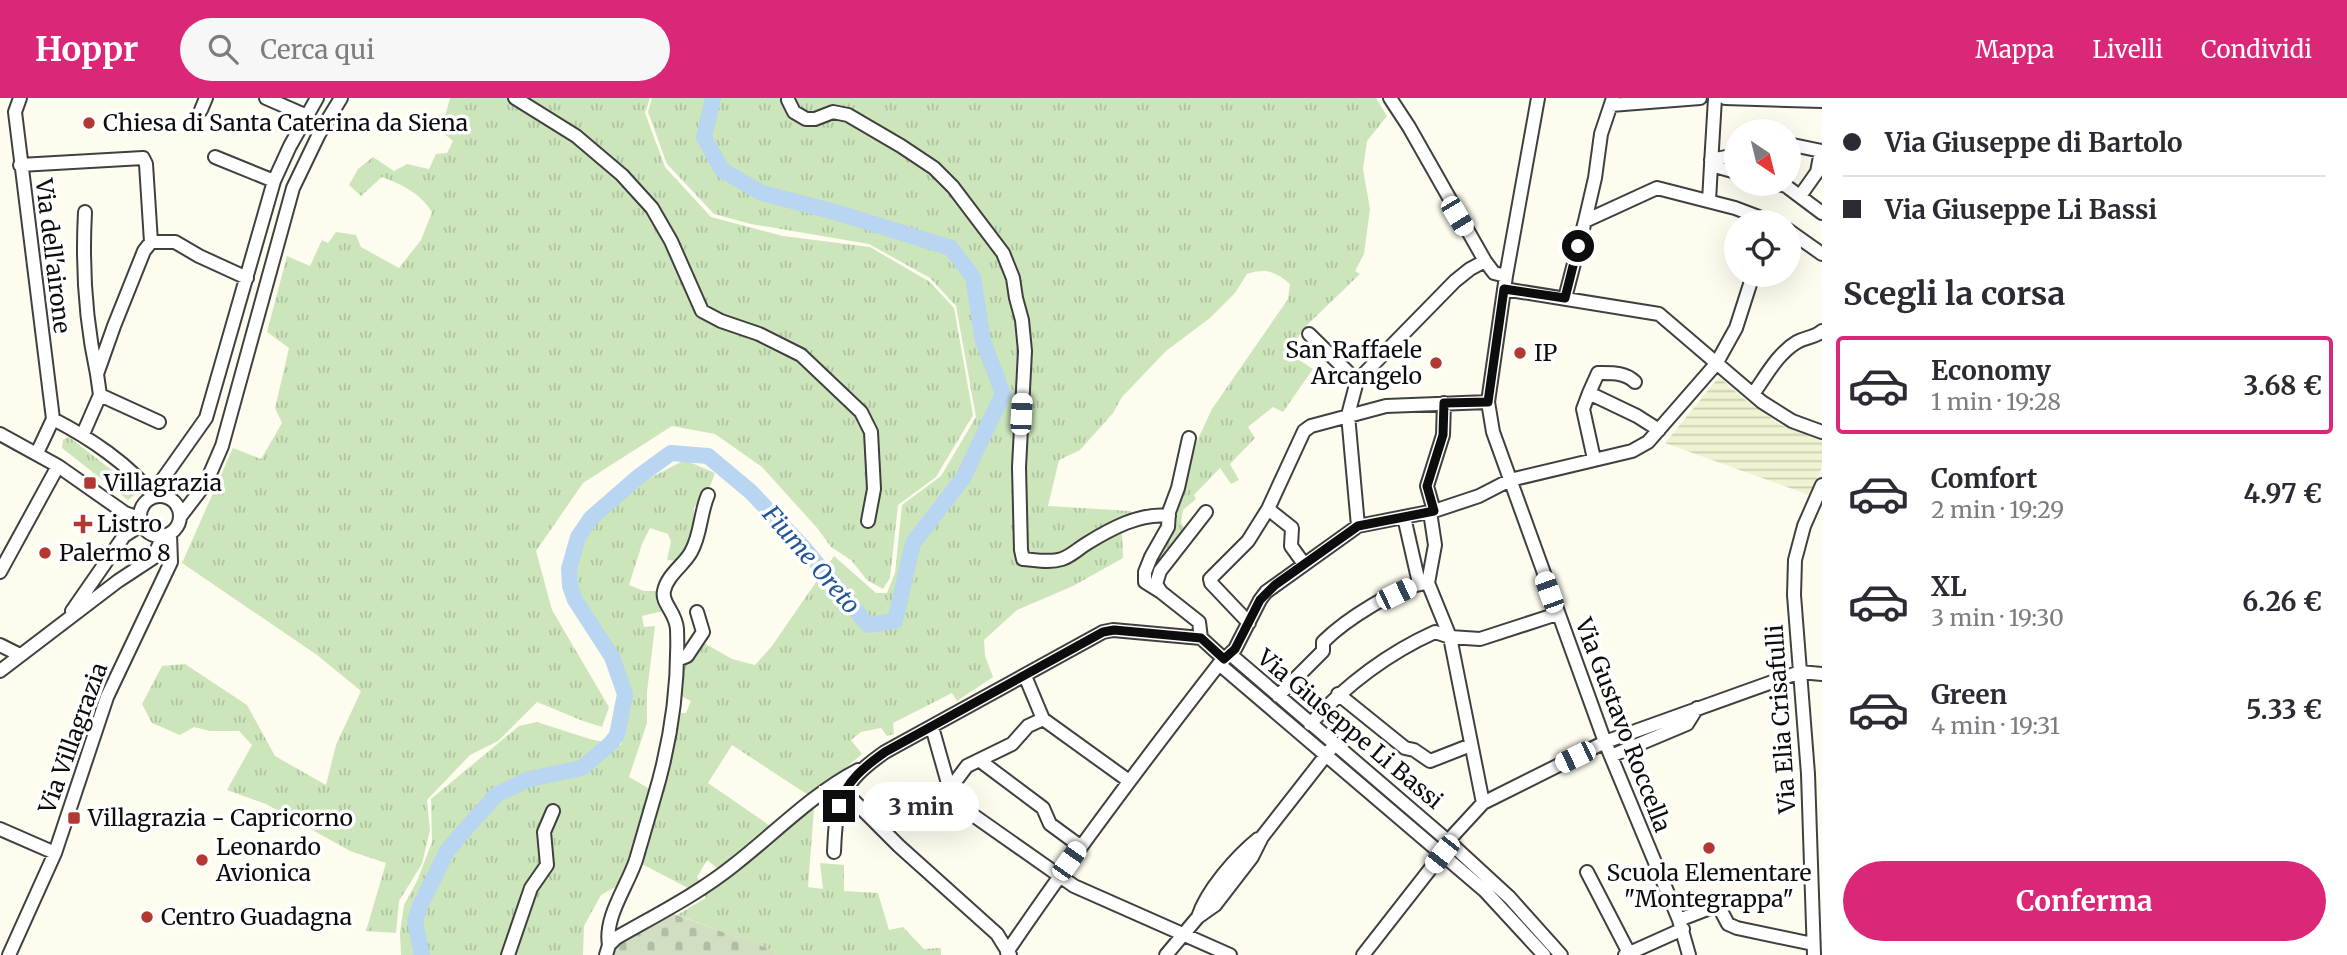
<!DOCTYPE html>
<html lang="it">
<meta charset="utf-8">
<style>
:root{--surface:#fff;--page:#f7f7f7;--text:#2b2b33;--muted:#7c7c81;--line:#e1e1e2;--accent:#db2777}
body{margin:0;font-family:Merriweather,serif;background:var(--page);color:var(--text);height:100vh;display:flex;flex-direction:column;font-size:26px;white-space:nowrap}
*{box-sizing:border-box;margin:0}
p{font-size:23px;color:var(--muted)}
.icon{flex:none;width:38px;height:38px;fill:none;stroke:currentColor;stroke-width:2;stroke-linecap:round;stroke-linejoin:round}
.map{position:relative;flex:1;overflow:hidden}
.side{display:flex;flex-direction:column;background:var(--surface);width:525px}
.side>*{flex:none}
.hud{display:grid;align-content:center;height:154px;padding:0 21px;background:var(--surface)}
.needle{width:46px;rotate:145deg}
.controls{position:absolute;left:1724px;top:21px;display:grid;gap:14px}
.controls a{display:grid;place-items:center;width:77px;height:77px;border-radius:50%;background:var(--surface);box-shadow:0 7px 28px #0002;font-size:35px}
.end{position:absolute;width:32px;height:32px;margin:-16px;border:9px solid #0d0d0d;background:#fff;box-shadow:0 0 0 4px #fff}
.from{border-radius:50%}
.bubble{position:absolute;height:49px;border-radius:24px;background:var(--surface);box-shadow:0 7px 28px #0002;font-size:23px;font-weight:700;line-height:49px;text-align:center}
.car{position:absolute;width:21px;height:42px;margin:-21px -10px;border-radius:9px;box-shadow:0 0 5px 2px #0007;background:linear-gradient(#fff 24%,#345 0 40%,#fff 0 76%,#345 0 86%,#fff 0)}
.hud b{display:flex;align-items:center;gap:24px;height:66px;font-size:26px}
.hud b+b{border-top:2px solid var(--line)}
.hud i{width:18px;height:18px;background:var(--text)}
ul{padding:0;list-style:none}
li{display:flex;align-items:center;gap:21px;height:98px;margin:0 14px 10px;padding:0 7px;border:4px solid transparent;border-radius:7px}
li div{flex:1}
li b{display:block;font-size:26px}
li em{font-style:normal;font-weight:700}
li.selected{border-color:var(--accent)}
li>.icon{width:63px;height:63px;stroke-width:1.5}
h2{padding:0 21px;font-size:32px;line-height:84px}
.primary-button{display:flex;gap:14px;margin-top:auto;padding:14px 21px}
.primary-button a{flex:1;height:80px;border-radius:42px;background:var(--accent);color:#fff;font-size:28px;font-weight:700;line-height:80px;text-align:center}
header{display:flex;align-items:center;gap:42px;box-sizing:border-box;height:98px;padding:0 35px;background:var(--accent);color:#fff}
header strong{font-size:33px}
nav{display:flex;gap:38px;margin-inline-start:auto;font-size:24px}
.search{width:490px;height:63px;background:var(--page);display:flex;align-items:center;gap:18px;box-sizing:border-box;padding:0 24px;border-radius:38px;color:var(--muted);font-size:26px}
main{display:flex;flex:1;min-height:0}
.map>svg:first-child{display:block}
</style>
<header>
<strong>Hoppr</strong>
<div class="search"><svg class="icon" aria-label="search" viewBox="0 0 24 24"><circle cx="10" cy="10" r="6"/><path d="M15 15l6 6"/></svg>Cerca qui</div>
<nav><a>Mappa</a><a>Livelli</a><a>Condividi</a></nav>
</header>
<main>
<div class="map">
<svg width="1822" height="857" viewBox="0 0 1822 857">
<defs>
<pattern id="farmland-rules" width="6" height="5" patternUnits="userSpaceOnUse" patternTransform="scale(1.75)"><rect width="6" height="5" fill="#f1f2d1"/><path d="M0 2.5h6" fill="none" stroke="#cdceb2"/></pattern>
<pattern id="grass-tufts" width="24" height="20" patternUnits="userSpaceOnUse" patternTransform="scale(1.75)"><rect width="24" height="20" fill="#cce5bb"/><path d="M3 7l-1-3M5 7V3M7 7l1-3M15 17l-1-3M17 17v-4M19 17l1-3" fill="none" stroke="#aec3a0"/></pattern>
<pattern id="cemetery-stones" width="16" height="16" patternUnits="userSpaceOnUse" patternTransform="scale(1.75)"><rect width="16" height="16" fill="#d2dec2"/><path d="M2 7V4a2 2 0 0 1 4 0v3zM10 15v-3a2 2 0 0 1 4 0v3z" fill="#b3bda6"/></pattern>
</defs>
<rect width="100%" height="100%" fill="#fefcef"/>
<path fill="url(#farmland-rules)" d="M 1719,279 L 1748,304 L 1781,327 L 1822,342 L 1822,369 L 1809,397 L 1665,345 Z"/>
<path fill="url(#grass-tufts)" d="M 450,0 L 650,0 L 645,15 L 665,69 L 711,119 L 783,138 L 870,149 L 930,184 L 954,210 L 973,317 L 936,379 L 898,407 L 890,480 L 883,491 L 867,482 L 851,462 L 831,449 L 818,431 L 762,369 L 715,336 L 672,328 L 583,385 L 536,453 L 552,512 L 609,609 L 602,629 L 583,623 L 537,604 L 498,643 L 470,657 L 427,702 L 430,732 L 422,766 L 399,803 L 396,835 L 366,833 L 386,765 L 350,753 L 266,706 L 227,692 L 252,647 L 239,633 L 210,633 L 194,629 L 180,637 L 152,625 L 142,606 L 162,568 L 185,566 L 247,607 L 275,658 L 326,687 L 336,647 L 361,593 L 317,557 L 182,465 L 233,350 L 261,361 L 282,325 L 275,310 L 289,250 L 267,234 L 287,158 L 310,168 L 322,142 L 328,145 L 336,134 L 356,137 L 361,149 L 399,170 L 421,142 L 432,114 C 420,95 403,87 382,79 L 361,98 L 349,87 L 358,71 L 373,59 L 394,73 L 407,66 L 429,71 L 436,56 L 447,55 L 453,43 L 441,33 Z
M 652,0 L 1376,0 L 1387,18 L 1367,43 L 1363,71 L 1370,111 L 1364,156 L 1355,173 L 1360,176 L 1306,228 L 1296,242 L 1293,258 L 1313,271 L 1283,314 L 1273,309 L 1248,329 L 1255,340 L 1230,366 L 1239,382 L 1231,386 L 1220,370 L 1194,397 L 1196,401 L 1183,412 L 1181,425 L 1187,434 L 1159,461 L 1154,460 L 1174,428 L 1175,407 L 1188,377 L 1197,343 L 1212,311 L 1288,201 L 1290,186 C 1276,173 1264,170 1247,176 L 1235,195 L 1210,220 L 1166,253 L 1122,299 L 1113,315 L 1080,352 L 1059,362 L 1048,408 L 1131,413 L 1131,420 L 1122,435 L 1123,460 L 1073,488 L 1017,512 L 984,542 L 985,558 L 993,579 L 957,603 L 952,595 L 893,625 L 894,636 L 887,638 L 881,630 L 861,634 L 851,642 L 862,656 L 811,699 L 732,647 L 708,685 L 772,729 L 721,773 L 707,762 L 697,779 L 701,786 L 688,790 L 638,764 L 678,615 L 686,615 L 691,603 L 679,597 L 681,568 L 704,545 L 732,561 L 755,567 L 772,548 L 834,458 L 876,495 L 887,495 L 895,475 L 902,407 L 941,378 L 976,319 L 956,208 L 930,180 L 869,146 L 751,126 L 714,116 L 667,66 L 648,14 Z
M 69,339 L 136,391 L 137,395 L 128,402 L 62,350 L 63,342 Z
M 685,362 L 715,375 L 711,386 L 694,410 L 693,446 L 678,463 L 667,462 L 671,444 L 668,436 L 650,430 L 642,446 L 629,487 L 644,493 L 657,493 L 662,513 L 642,518 L 644,529 L 655,528 L 647,594 L 647,625 L 629,679 L 650,691 L 635,745 L 621,786 L 601,797 L 584,828 L 583,857 L 401,857 L 400,835 L 404,807 L 417,783 L 432,744 L 431,701 L 519,628 L 537,624 L 593,642 L 621,647 L 629,615 L 621,571 L 579,499 L 576,466 L 589,433 L 612,409 L 646,382 Z
M 814,710 L 808,789 L 823,791 L 820,765 L 844,767 L 844,793 L 878,795 L 889,832 L 903,829 L 924,851 L 941,850 L 941,857 L 776,857 L 774,853 L 677,817 L 706,800 L 703,794 L 753,758 Z"/>
<path fill="url(#cemetery-stones)" d="M 668,814 L 775,853 L 776,857 L 613,857 L 616,845 Z"/>
<g fill="none" stroke-linecap="round" stroke-linejoin="round">
<path stroke="#b8d5f1" stroke-width="16" d="M 422,857 L 415,823 L 420,808 L 447,753 L 464,733 L 496,697 L 529,681 L 582,670 L 611,645 L 617,637 L 625,596 L 612,559 L 575,502 L 570,488 L 569,471 L 578,439 L 591,420 L 638,379 L 671,355 L 708,358 L 751,394 L 804,450 L 868,527 L 895,523 L 913,445 L 963,380 L 1003,296 L 983,243 L 973,179 L 951,150 L 835,114 L 762,95 L 722,72 L 704,39 L 713,0"/>
<g stroke="#404040" stroke-width="16">
<path id="minor" d="M 20,0 L 15,14 L 53,321
M 266,0 L 307,18
M 515,0 L 576,38 L 622,77 L 652,110 L 671,143 L 702,213 L 721,223 L 759,236 L 801,257 L 861,314 L 871,334 L 874,391 L 868,423
M 1390,0 L 1409,29 L 1485,163
M 1538,0 L 1506,178 L 1488,304 L 1493,334 L 1605,644 L 1679,822 L 1689,857
M 1715,0 L 1711,67 L 1736,74
M 1725,0 L 1822,3
M 788,2 L 794,14 L 806,21 L 815,21 L 833,14 L 848,17 L 901,48 L 934,70 L 953,89 L 1003,155 L 1013,180 L 1016,200 L 1022,222 L 1025,253 L 1019,369 L 1021,452 L 1023,461 C 1036,462 1050,465 1062,461 C 1071,458 1078,451 1086,446 C 1110,431 1141,414 1169,418
M 1611,7 L 1700,0
M 201,12 L 206,0
M 1788,46 L 1821,53 L 1817,74 L 1800,98
M 215,59 L 274,83
M 1711,62 L 1736,57
M 20,67 L 143,60 L 146,66 L 151,144 L 175,144 L 199,158 L 247,180
M 1778,86 L 1786,88 L 1822,115
M 1709,103 L 1711,67
M 85,114 C 82,169 85,221 97,276
M 1585,123 L 1595,80 L 1601,36 L 1613,0
M 1788,132 L 1822,156
M 1504,191 L 1659,216 L 1762,304 L 1792,323 L 1822,334
M 1565,200 L 1585,123 L 1657,90 L 1735,110 L 1772,124
M 1309,236 L 1357,283
M 1589,295 L 1598,275 C 1612,275 1625,274 1635,284
M 1753,296 C 1766,278 1778,255 1797,244 C 1806,239 1814,240 1822,233
M 100,297 L 159,324
M 53,321 C 88,339 131,367 154,399
M 0,336 L 58,368 L 125,415 L 139,420
M 83,336 L 100,297 L 97,276 L 114,228 L 144,153 L 151,144
M 37,355 L 53,321
M 1594,361 L 1583,311 L 1589,295 L 1637,318 L 1659,332
M 158,398 L 160,385 L 206,320 L 274,83 L 290,48 L 317,0
M140 418a20 20 0 1 1 40 0a20 20 0 1 1-40 0Z
M 1268,411 L 1292,430 L 1291,448 L 1304,466
M 1434,413 L 1427,388 L 1443,337 L 1444,305
M 1430,414 L 1435,447 L 1428,485 L 1450,539 L 1483,705
M 180,419 L 206,385 L 222,348 L 293,90 L 319,36 L 341,0
M 1404,419 L 1419,485
M 1358,428 L 1348,317 L 1357,283 L 1455,183 L 1470,171 L 1485,163 L 1494,175 L 1506,178
M 0,474 L 58,368
M 1161,494 L 1145,484 L 1145,474 L 1151,459 L 1168,429 L 1169,414 L 1178,390 L 1189,340
M 72,513 L 124,438 L 141,427
M 1249,525 L 1211,485 L 1210,481 L 1248,443 L 1268,411 L 1304,333 L 1311,328 L 1386,308 L 1488,304
M 1201,540 L 1199,524 L 1161,494 L 1156,486 L 1160,473 L 1206,414
M 0,547 L 20,557
M 1230,556 L 1448,743 L 1510,800 L 1561,857
M 677,562 L 687,558 L 703,534 L 697,514
M 1219,566 L 1485,793 L 1544,857
M 0,573 L 118,483 L 153,460 L 163,438
M 1025,578 L 1043,621 L 1129,683
M 1338,596 L 1405,650 L 1414,652 L 1430,663 L 1471,647
M 1278,598 L 1323,553 L 1323,544 C 1344,523 1398,487 1428,485
M 1310,626 C 1346,587 1386,556 1435,534 L 1450,539 L 1480,541 L 1557,516
M 932,629 L 953,703 L 1074,788 L 1230,857
M 1611,658 L 1687,626 L 1697,610
M 979,662 L 1043,710 L 1050,726 L 1080,748
M 949,692 L 967,668 L 1012,646 L 1028,628 L 1043,621
M 844,693 L 899,748 L 997,836 L 1010,857
M 0,731 L 55,755
M 834,754 C 836,701 841,685 885,654 L 1103,534 L 1113,532 L 1201,540 L 1224,561
M 1587,774 L 1630,857
M 1198,819 C 1207,792 1236,759 1258,741
M 1679,822 L 1718,807 L 1728,826 L 1737,830 L 1813,846
M 609,847 C 604,819 627,789 636,762 C 642,741 648,721 654,700 C 671,644 679,590 677,531 C 676,514 661,505 664,493 C 667,477 684,467 691,454 C 701,437 700,415 708,397
M 1007,854 C 1074,755 1146,660 1219,566 L 1235,551 L 1260,502 L 1266,494 L 1358,428 L 1434,413 L 1479,398 L 1510,382 L 1632,353 L 1648,344 L 1716,266 L 1736,230 L 1753,177
M 9,857 L 55,755 L 107,599 L 171,464 L 170,436
M 508,857 L 531,790 L 547,767 L 544,734 L 553,713
M 606,857 L 609,847 L 616,840 C 656,817 698,796 734,767 C 775,735 812,696 858,672
M 1166,857 L 1198,819 L 1215,807 L 1252,759 L 1262,739 L 1330,652
M 1363,857 L 1442,756 L 1448,743 L 1483,705 L 1605,644 L 1800,574 L 1822,576
M 1625,857 L 1683,831
M 1814,857 L 1808,676 L 1794,497 L 1795,462 L 1804,428 L 1822,387"/>
</g>
<use href="#minor" stroke="#fff" stroke-width="12"/>
</g>
<g fill="none" stroke-linecap="round" stroke-linejoin="round">
<path stroke="#0d0d0d" stroke-width="9" d="M 839,708 C 846,683 864,669 885,654 L 1103,534 L 1114,532 L 1201,540 L 1224,561 L 1235,551 L 1260,502 L 1275,487 L 1358,428 L 1434,413 L 1427,388 L 1443,337 L 1444,305 L 1488,304 L 1504,191 L 1565,200 L 1578,148"/>
</g>
<g fill="#b23931" stroke="#fff" stroke-width="2.5">
<circle cx="89" cy="25" r="7"/>
<circle cx="1520" cy="255" r="7"/>
<circle cx="1436" cy="265" r="7"/>
<rect x="83" y="378" width="14" height="14" rx="3.5"/>
<path d="M79.5 415.5h7v7h7v7h-7v7h-7v-7h-7v-7h7z"/>
<circle cx="45" cy="455" r="7"/>
<rect x="67" y="713" width="14" height="14" rx="3.5"/>
<circle cx="1709" cy="750" r="7"/>
<circle cx="202" cy="762" r="7"/>
<circle cx="147" cy="819" r="7"/>
</g>
<g text-anchor="middle" stroke-width="7" stroke-linejoin="round" paint-order="stroke">
<g font-size="23" fill="#0d0d0d" stroke="#fff" text-anchor="start">
<text x="103" y="33">Chiesa di Santa Caterina da Siena</text>
<text x="1422" y="260" text-anchor="end">San Raffaele<tspan x="1422" dy="26">Arcangelo</tspan></text>
<text x="1534" y="263">IP</text>
<text x="104" y="393">Villagrazia</text>
<text x="97" y="434">Listro</text>
<text x="59" y="463">Palermo 8</text>
<text x="88" y="728">Villagrazia - Capricorno</text>
<text x="216" y="757">Leonardo<tspan x="216" dy="26">Avionica</tspan></text>
<text x="1709" y="783" text-anchor="middle">Scuola Elementare<tspan x="1709" dy="26">"Montegrappa"</tspan></text>
<text x="161" y="827">Centro Guadagna</text>
</g>
<g font-size="23" fill="#0d0d0d" stroke="#fff">
<text transform="translate(53 158) rotate(83)" y="8">Via dell'airone</text>
<text transform="translate(1781 621) rotate(-94)" y="8">Via Elia Crisafulli</text>
<text transform="translate(1623 627) rotate(69)" y="8">Via Gustavo Roccella</text>
<text transform="translate(1350 631) rotate(40)" y="8">Via Giuseppe Li Bassi</text>
<text transform="translate(73 640) rotate(-70)" y="8">Via Villagrazia</text>
</g>
<g font-size="24" font-style="italic" fill="#215695" stroke="#fff">
<text transform="translate(811 462) rotate(49)" y="8">Fiume Oreto</text>
</g>
</g>
</svg>
<div class="controls">
<a><svg class="needle" viewBox="-14 -14 28 28"><path d="M0-13l5 13h-10z" fill="#e53935"/><path d="M0 13l5-13h-10z" fill="#7c7c81"/></svg></a>
<a><svg class="icon" aria-label="locate" viewBox="0 0 24 24"><circle cx="12" cy="12" r="6"/><path d="M12 2v4M12 18v4M2 12h4M18 12h4"/></svg></a>
</div>
<i class="end from" style="left:1578px;top:148px"></i>
<i class="end" style="left:839px;top:708px"></i>
<div class="bubble" style="left:863px;top:684px;width:116px">3 min</div>
<i class="car" style="left:1457px;top:118px;rotate:149deg"></i>
<i class="car" style="left:1021px;top:316px;rotate:3deg"></i>
<i class="car" style="left:1549px;top:494px;rotate:340deg"></i>
<i class="car" style="left:1396px;top:496px;rotate:64deg"></i>
<i class="car" style="left:1575px;top:659px;rotate:244deg"></i>
<i class="car" style="left:1442px;top:756px;rotate:218deg"></i>
<i class="car" style="left:1069px;top:763px;rotate:35deg"></i>
</div>
<section class="side">
<div class="hud">
<b><i class="from"></i>Via Giuseppe di Bartolo</b>
<b><i></i>Via Giuseppe Li Bassi</b>
</div>
<h2>Scegli la corsa</h2>
<ul>
<li class="selected"><svg class="icon" aria-label="car" viewBox="0 0 24 24"><path d="M5 17H2v-5l4-1 3-4h7l3 4 3 1v5h-3M9 17h6M6 11h13"/><circle cx="7" cy="17" r="2"/><circle cx="17" cy="17" r="2"/></svg><div><b>Economy</b><p>1 min · 19:28</p></div><em>3.68 €</em></li>
<li><svg class="icon" aria-label="car" viewBox="0 0 24 24"><path d="M5 17H2v-5l4-1 3-4h7l3 4 3 1v5h-3M9 17h6M6 11h13"/><circle cx="7" cy="17" r="2"/><circle cx="17" cy="17" r="2"/></svg><div><b>Comfort</b><p>2 min · 19:29</p></div><em>4.97 €</em></li>
<li><svg class="icon" aria-label="car" viewBox="0 0 24 24"><path d="M5 17H2v-5l4-1 3-4h7l3 4 3 1v5h-3M9 17h6M6 11h13"/><circle cx="7" cy="17" r="2"/><circle cx="17" cy="17" r="2"/></svg><div><b>XL</b><p>3 min · 19:30</p></div><em>6.26 €</em></li>
<li><svg class="icon" aria-label="car" viewBox="0 0 24 24"><path d="M5 17H2v-5l4-1 3-4h7l3 4 3 1v5h-3M9 17h6M6 11h13"/><circle cx="7" cy="17" r="2"/><circle cx="17" cy="17" r="2"/></svg><div><b>Green</b><p>4 min · 19:31</p></div><em>5.33 €</em></li>
</ul>
<div class="primary-button"><a>Conferma</a></div>
</section>
</main>
